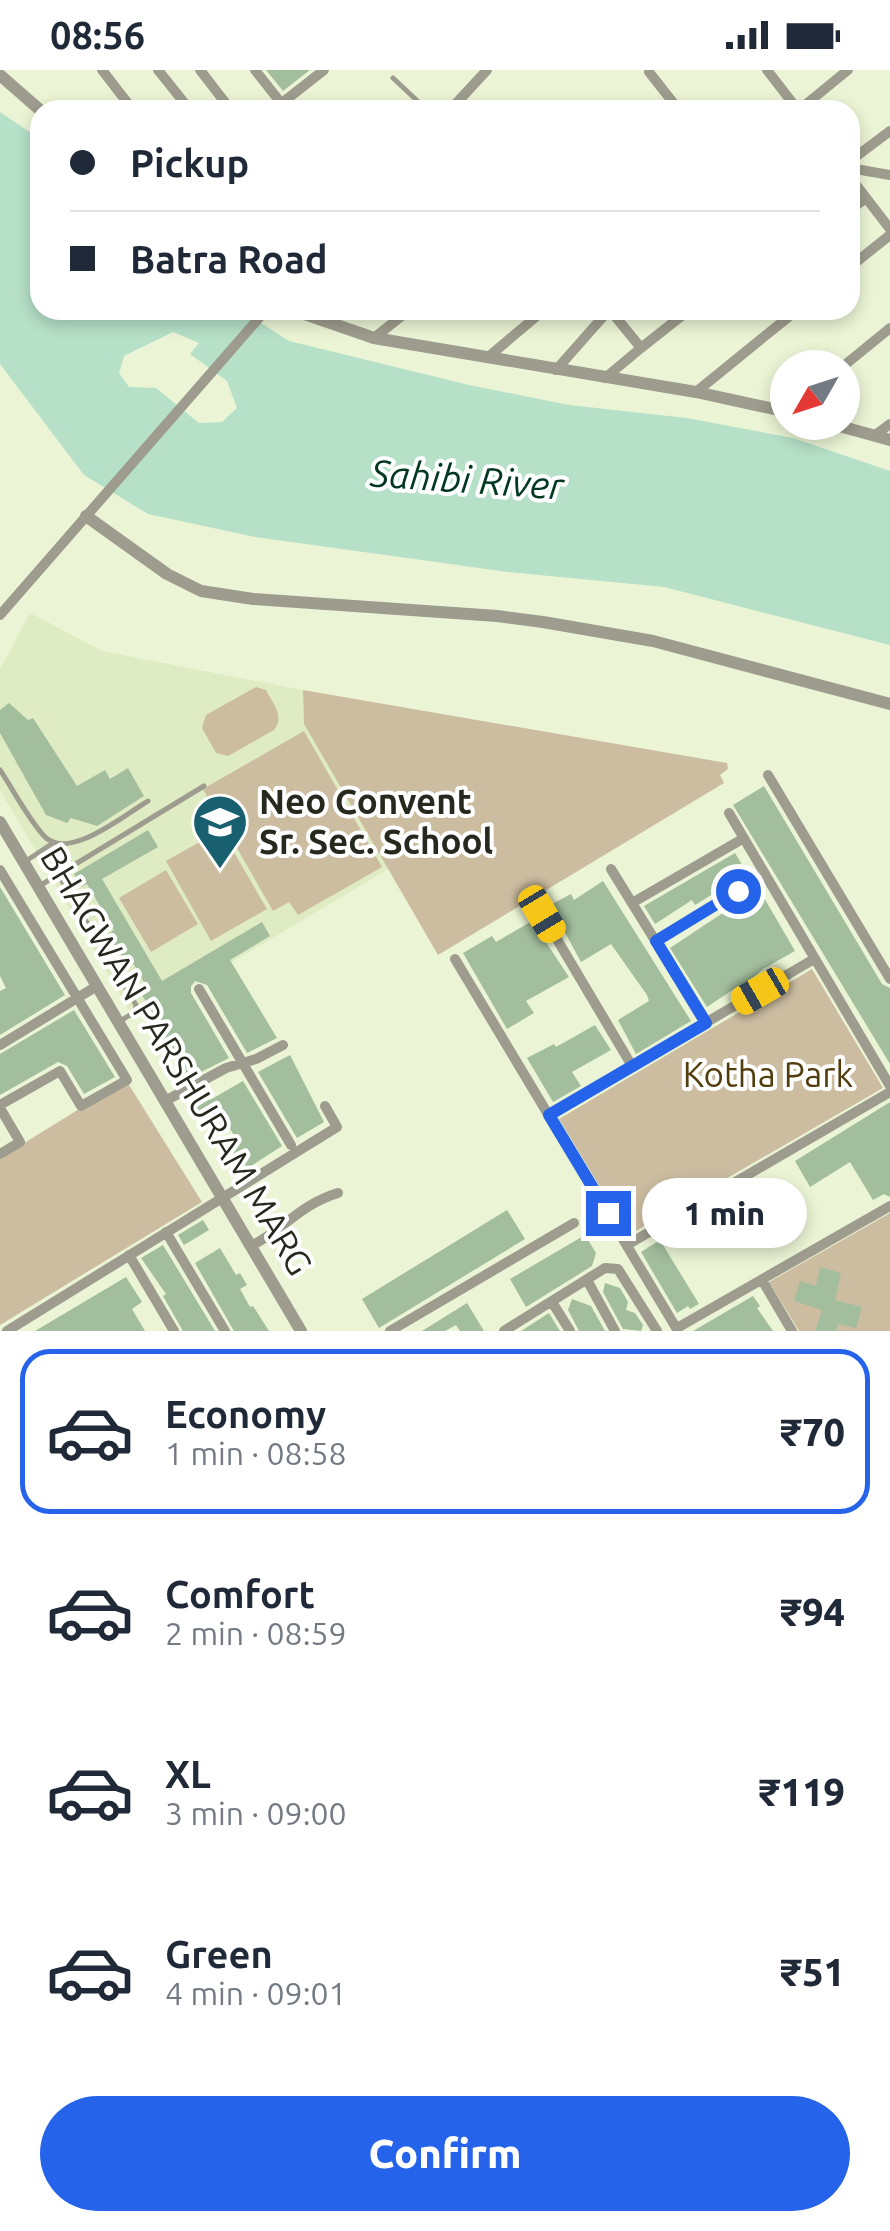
<!DOCTYPE html>
<meta charset="utf-8">
<style>
:root{--surface:#fff;--page:#f6f6f7;--text:#1f2937;--muted:#747a83;--line:#e0e1e3;--accent:#2563eb}
body{margin:0;font-family:Ubuntu,sans-serif;background:var(--page);color:var(--text);height:100vh;display:flex;flex-direction:column;font-size:38px;white-space:nowrap}
*{box-sizing:border-box;margin:0}
p{font-size:32px;color:var(--muted)}
.icon{flex:none;width:55px;height:55px;fill:none;stroke:currentColor;stroke-width:2;stroke-linecap:round;stroke-linejoin:round}
.map{position:relative;height:1261px;overflow:hidden}
.panel{display:flex;flex-direction:column;background:var(--surface);flex:1}
.panel>*{flex:none}
.top-card{position:absolute;left:30px;top:30px;width:830px;height:220px;border-radius:30px;box-shadow:0 5px 15px #0003;display:grid;align-content:center;height:220px;padding:0 40px;background:var(--surface)}
.needle{width:65px;rotate:231deg}
.controls{position:absolute;left:770px;top:280px;display:grid;gap:20px}
.controls a{display:grid;place-items:center;width:90px;height:90px;border-radius:50%;background:var(--surface);box-shadow:0 5px 15px #0003;font-size:50px}
.end{position:absolute;width:45px;height:45px;margin:-22px;border:12px solid #2563eb;background:#fff;box-shadow:0 0 0 5px #fff}
.from{border-radius:50%}
.bubble{position:absolute;height:70px;border-radius:35px;background:var(--surface);box-shadow:0 5px 15px #0003;font-size:32px;font-weight:800;line-height:70px;text-align:center}
.car{position:absolute;width:30px;height:60px;margin:-30px -15px;border-radius:12px;box-shadow:0 0 8px 2px #0007;background:linear-gradient(#f5c518 24%,#345 0 40%,#f5c518 0 76%,#345 0 86%,#f5c518 0)}
.top-card b{display:flex;align-items:center;gap:35px;height:95px;font-size:38px}
.top-card b+b{border-top:2px solid var(--line)}
.top-card i{width:25px;height:25px;background:var(--text)}
ul{padding:18px 0 0;list-style:none}
li{display:flex;align-items:center;gap:30px;height:165px;margin:0 20px 15px;padding:0 20px;border:5px solid transparent;border-radius:30px}
li div{flex:1}
li b{display:block;font-size:38px}
li em{font-style:normal;font-weight:800}
li.selected{border-color:var(--accent)}
li>.icon{width:90px;height:90px;stroke-width:1.5}
.action{display:flex;gap:20px;margin-top:auto;padding:20px 40px}
.action a{flex:1;height:115px;border-radius:60px;background:var(--accent);color:#fff;font-size:40px;font-weight:800;line-height:115px;text-align:center}
.status{display:flex;justify-content:space-between;align-items:center;height:70px;padding:0 50px;background:var(--surface);direction:ltr}
.status svg{height:28px;fill:currentColor}
.map>svg:first-child{display:block}
</style>
<div class="status"><b>08:56</b><svg viewBox="0 0 49 12"><path d="M0 12V9h3v3zM5 12V6h3v6zM10 12V3h3v9zM15 12V0h3v12zM26 1h20v11H26zM47 4h2v5h-2z"/></svg></div>
<div class="map">
<svg width="890" height="1261" viewBox="0 0 890 1261">
<rect width="100%" height="100%" fill="#ebf5d5"/>
<path fill="#dfebc3" d="M 30,543 L 102,581 L 303,620 L 304,654 L 390,798 L 135,950 L 0,720 L 0,599 Z"/>
<path fill="#ccbda1" d="M 256,617 L 266,620 C 273,634 285,646 274,660 L 228,686 L 216,683 L 202,658 L 206,645 Z
M 303,620 L 727,693 L 728,699 L 720,705 L 724,713 L 438,885 L 304,654 Z
M 304,661 L 382,797 L 298,845 L 289,832 L 273,841 L 203,719 Z
M 221,760 L 267,839 L 211,871 L 166,791 Z
M 166,800 L 198,854 L 151,882 L 119,828 Z
M 812,899 L 883,1018 L 629,1165 L 559,1049 Z
M 126,1010 L 202,1132 L 0,1255 L 0,1088 Z
M 890,1143 L 890,1261 L 799,1261 L 769,1212 Z"/>
<path fill="#b6e0c8" fill-rule="evenodd" d="M 0,42 L 40,69 L 40,240 L 241,240 L 289,271 L 469,315 L 569,335 L 687,348 L 793,368 L 890,401 L 890,575 L 664,517 L 508,502 L 255,467 L 148,444 L 84,405 L 0,294 ZM 173,262 L 199,273 L 190,284 L 227,311 L 237,338 L 222,352 L 199,353 L 156,318 L 129,317 L 119,303 L 124,286 Z"/>
<path fill="#a2be9d" d="M 266,0 L 310,0 L 283,21 Z
M 9,633 L 28,650 L 33,648 L 77,716 L 105,700 L 110,709 L 128,698 L 144,726 L 97,756 L 71,748 L 67,753 L 46,745 L 0,663 L 0,640 Z
M 764,716 L 882,914 L 890,918 L 890,994 L 733,735 Z
M 148,760 L 158,777 L 102,809 L 162,911 L 262,852 L 270,866 L 230,890 L 277,968 L 247,983 L 207,915 L 195,911 L 191,916 L 191,923 L 229,988 L 187,1009 L 172,982 L 167,985 L 163,979 L 159,981 L 144,953 L 155,947 L 142,925 L 149,921 L 129,886 L 123,889 L 108,864 L 114,860 L 87,814 L 81,817 L 74,804 Z
M 735,783 L 746,801 L 705,829 L 695,835 L 692,830 L 655,854 L 644,836 Z
M 603,811 L 691,951 L 636,984 L 618,950 L 649,931 L 647,925 L 611,874 L 581,892 L 550,835 L 571,824 L 574,830 Z
M 0,817 L 65,925 L 0,965 L 0,921 L 6,918 L 0,906 Z
M 759,819 L 795,881 L 763,899 L 739,920 L 737,917 L 707,937 L 670,878 Z
M 532,851 L 569,907 L 526,931 L 534,943 L 507,959 L 463,883 L 492,866 L 496,872 Z
M 74,940 L 115,1007 L 84,1024 L 67,996 L 58,992 L 0,1025 L 0,984 Z
M 595,955 L 611,980 L 572,1002 L 581,1016 L 553,1032 L 527,988 L 554,974 L 556,977 Z
M 290,985 L 324,1052 L 297,1068 L 258,1002 Z
M 243,1011 L 282,1076 L 234,1107 L 217,1077 L 235,1067 L 221,1044 L 203,1054 L 188,1028 L 204,1020 L 210,1030 Z
M 890,1032 L 890,1127 L 884,1124 L 873,1130 L 850,1092 L 810,1117 L 795,1091 Z
M 758,1113 L 774,1139 L 728,1166 L 712,1140 Z
M 507,1140 L 525,1169 L 379,1258 L 362,1229 Z
M 203,1150 L 209,1160 L 184,1175 L 178,1165 Z
M 585,1165 L 596,1183 L 592,1196 L 526,1237 L 510,1209 Z
M 660,1170 L 699,1234 L 690,1239 L 688,1236 L 677,1243 L 641,1182 Z
M 163,1175 L 215,1261 L 183,1261 L 163,1226 L 166,1224 L 141,1188 Z
M 220,1178 L 236,1205 L 240,1203 L 247,1215 L 240,1219 L 250,1237 L 253,1236 L 269,1261 L 234,1261 L 195,1193 Z
M 820,1197 L 841,1203 L 835,1230 L 862,1237 L 856,1258 L 838,1254 L 836,1261 L 815,1261 L 822,1240 L 794,1231 L 800,1211 L 816,1216 Z
M 126,1207 L 142,1232 L 132,1239 L 145,1261 L 35,1261 Z
M 605,1213 L 620,1218 L 628,1232 L 626,1240 L 635,1243 L 643,1255 L 641,1261 L 623,1259 L 603,1222 Z
M 753,1226 L 760,1236 L 757,1238 L 773,1261 L 693,1261 Z
M 572,1229 L 591,1236 L 605,1261 L 579,1261 L 568,1240 Z
M 467,1233 L 484,1261 L 460,1261 L 456,1255 L 445,1261 L 422,1261 Z
M 549,1243 L 560,1261 L 521,1261 Z"/>
<g fill="none" stroke-linecap="round" stroke-linejoin="round">
<path stroke="#9d9c8e" stroke-width="5" d="M 393,8 L 427,40
M 369,34 L 375,40
M 0,700 C 14,721 27,747 44,766 C 68,792 124,745 148,731
M 26,791 L 53,773
M 58,804 L 136,935 L 135,942 L 120,951
M 41,815 L 204,716"/>
<path stroke="#9d9c8e" stroke-width="10" d="M 102,0 L 133,40
M 158,0 L 190,40
M 200,0 L 231,40
M 255,0 L 281,33
M 767,0 L 798,40
M 649,2 L 679,40
M 273,40 L 324,0
M 450,40 L 487,0
M 799,40 L 848,0
M 850,91 L 890,61
M 850,98 L 890,105
M 850,107 L 890,159
M 850,140 L 866,128
M 850,197 L 890,165
M 374,268 L 409,240
M 641,278 L 689,240
M 487,288 L 544,240
M 841,298 L 890,258
M 556,300 L 609,240
M 605,308 L 641,278 L 610,240
M 696,322 L 797,240
M 874,366 L 890,354
M 0,545 L 266,240
M 768,705 L 890,909
M 729,743 L 890,1016
M 611,799 L 706,953
M 0,800 L 127,1010 L 81,1036 L 60,1001 L 0,1035
M 632,833 L 744,768
M 542,844 L 632,996
M 655,871 L 765,804
M 455,889 L 678,1261
M 199,919 L 291,1075
M 0,975 L 97,916
M 165,1031 L 226,998 L 256,989 L 283,975
M 0,1038 L 20,1072 L 0,1084
M 549,1045 L 814,889
M 166,1162 L 225,1261
M 627,1175 L 890,1022
M 251,1176 C 285,1159 299,1135 338,1123
M 129,1185 L 174,1261
M 587,1210 L 615,1261
M 762,1210 L 792,1261
M 552,1232 L 570,1261
M 677,1258 L 890,1136
M 7,1261 L 337,1057 L 325,1036
M 390,1261 L 574,1153
M 504,1261 L 605,1198 L 618,1199 L 657,1261"/>
<path stroke="#9d9c8e" stroke-width="12" d="M 0,5 L 40,40
M 293,240 L 374,268 L 696,322 L 788,342
M 825,352 L 890,370
M 86,446 L 167,504 L 201,521 L 253,529 L 497,546 L 543,552 L 653,571 L 890,634
M 0,752 L 301,1261"/>
</g>
<g fill="none" stroke-linecap="round" stroke-linejoin="round">
<path stroke="#2563eb" stroke-width="12" d="M 608,1143 L 549,1045 L 706,953 L 656,871 L 738,821"/>
</g>
<defs>
<g id="school-pin" transform="scale(2.875)"><path d="M0 17L-7.5 6A9.5 9.5 0 1 1 7.5 6Z" fill="#185f6f" stroke="#fff"/><path d="M0-5L7-2L0 1L-7-2ZM-4 1L0 2.5L4 1V4Q0 6-4 4Z" fill="#fff"/></g>
</defs>
<g fill-rule="evenodd">
<use href="#school-pin" x="220" y="752"/>
</g>
<g text-anchor="middle" stroke-width="8" stroke-linejoin="round" paint-order="stroke">
<g font-size="35" font-weight="bold" fill="#26291d" stroke="#fff" text-anchor="start">
<text x="259" y="744">Neo Convent<tspan x="259" dy="40">Sr. Sec. School</tspan></text>
</g>
<g font-size="35" fill="#26291d" stroke="#fff">
<text transform="translate(176 991) rotate(59)" y="12">BHAGWAN PARSHURAM MARG</text>
</g>
<g font-size="35" fill="#523d0d" stroke="#fff">
<text x="768" y="1017">Kotha Park</text>
</g>
<g font-size="38" font-style="italic" fill="#003821" stroke="#fff">
<text transform="translate(467 410) rotate(4)" y="13">Sahibi River</text>
</g>
</g>
</svg>
<div class="controls">
<a><svg class="needle" viewBox="-14 -14 28 28"><path d="M0-13l5 13h-10z" fill="#e53935"/><path d="M0 13l5-13h-10z" fill="#747a83"/></svg></a>
</div>
<i class="end from" style="left:738px;top:821px"></i>
<i class="end" style="left:608px;top:1143px"></i>
<div class="bubble" style="left:642px;top:1108px;width:165px">1 min</div>
<i class="car" style="left:542px;top:844px;rotate:149deg"></i>
<i class="car" style="left:760px;top:921px;rotate:240deg"></i>
<div class="top-card">
<b><i class="from"></i>Pickup</b>
<b><i></i>Batra Road</b>
</div>
</div>
<section class="panel">
<ul>
<li class="selected"><svg class="icon" aria-label="car" viewBox="0 0 24 24"><path d="M5 17H2v-5l4-1 3-4h7l3 4 3 1v5h-3M9 17h6M6 11h13"/><circle cx="7" cy="17" r="2"/><circle cx="17" cy="17" r="2"/></svg><div><b>Economy</b><p>1 min · 08:58</p></div><em>₹70</em></li>
<li><svg class="icon" aria-label="car" viewBox="0 0 24 24"><path d="M5 17H2v-5l4-1 3-4h7l3 4 3 1v5h-3M9 17h6M6 11h13"/><circle cx="7" cy="17" r="2"/><circle cx="17" cy="17" r="2"/></svg><div><b>Comfort</b><p>2 min · 08:59</p></div><em>₹94</em></li>
<li><svg class="icon" aria-label="car" viewBox="0 0 24 24"><path d="M5 17H2v-5l4-1 3-4h7l3 4 3 1v5h-3M9 17h6M6 11h13"/><circle cx="7" cy="17" r="2"/><circle cx="17" cy="17" r="2"/></svg><div><b>XL</b><p>3 min · 09:00</p></div><em>₹119</em></li>
<li><svg class="icon" aria-label="car" viewBox="0 0 24 24"><path d="M5 17H2v-5l4-1 3-4h7l3 4 3 1v5h-3M9 17h6M6 11h13"/><circle cx="7" cy="17" r="2"/><circle cx="17" cy="17" r="2"/></svg><div><b>Green</b><p>4 min · 09:01</p></div><em>₹51</em></li>
</ul>
<div class="action"><a>Confirm</a></div>
</section>
